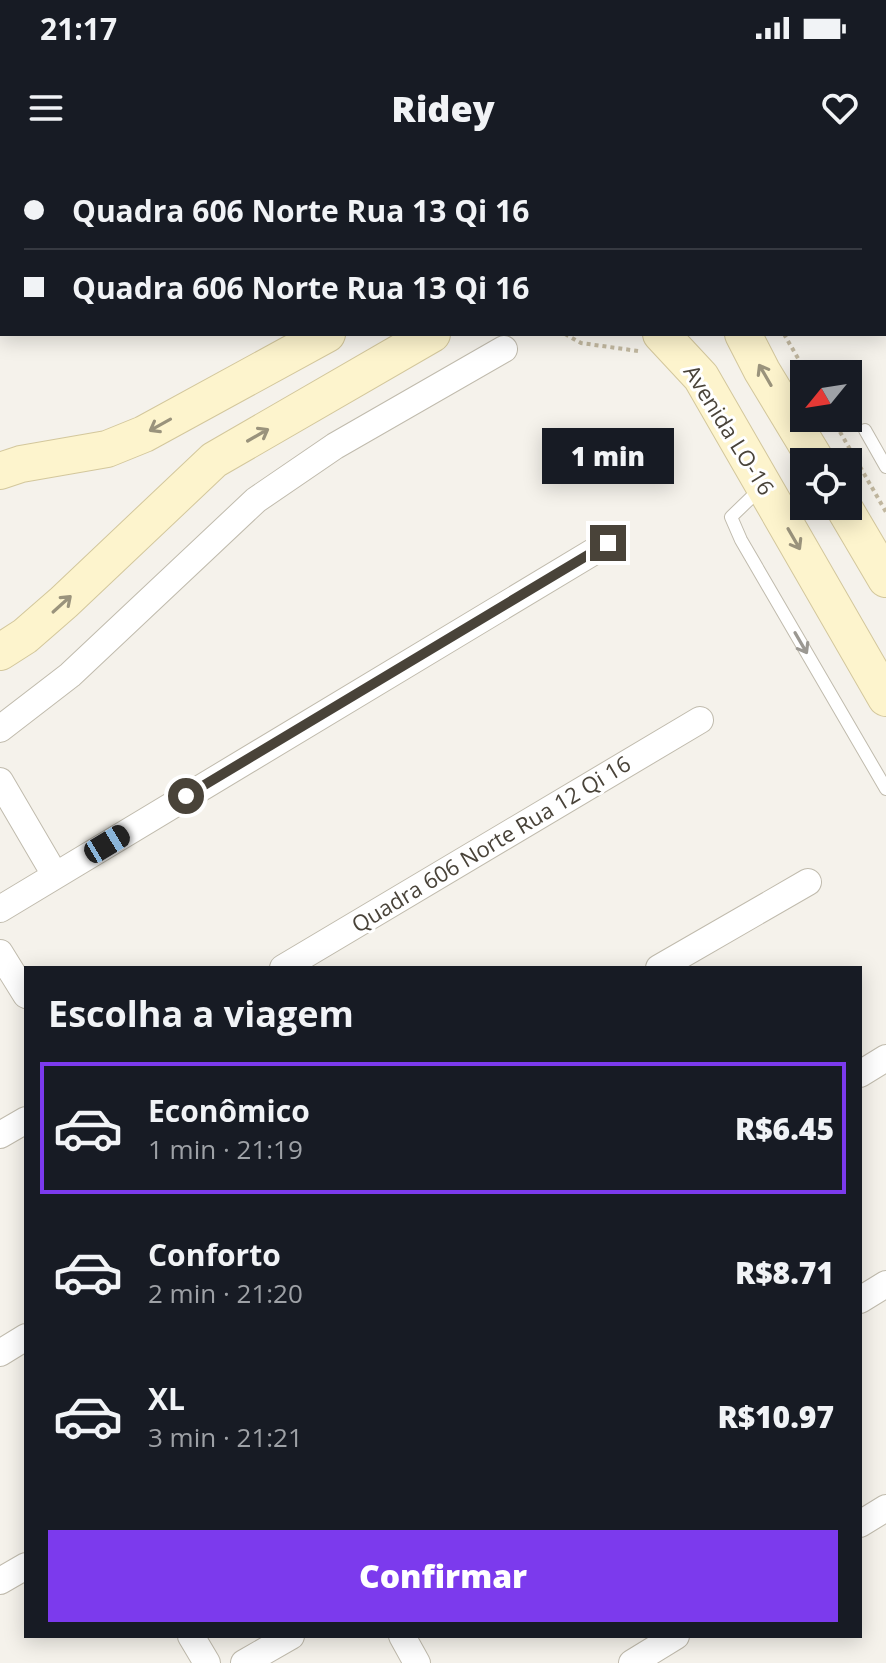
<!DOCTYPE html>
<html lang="pt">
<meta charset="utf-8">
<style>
:root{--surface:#171b24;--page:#20242c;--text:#f1f3f6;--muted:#9ea1a6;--line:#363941;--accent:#7c3aed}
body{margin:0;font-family:"Open Sans",sans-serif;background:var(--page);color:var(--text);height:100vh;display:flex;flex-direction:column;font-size:30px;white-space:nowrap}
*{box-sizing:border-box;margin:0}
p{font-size:26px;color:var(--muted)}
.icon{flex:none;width:44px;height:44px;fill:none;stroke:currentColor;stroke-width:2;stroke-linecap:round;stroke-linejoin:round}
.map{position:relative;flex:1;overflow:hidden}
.sheet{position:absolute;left:24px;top:806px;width:838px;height:672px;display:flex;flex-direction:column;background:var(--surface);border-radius:0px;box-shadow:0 4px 20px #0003}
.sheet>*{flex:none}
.banner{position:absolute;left:0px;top:0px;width:886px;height:176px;box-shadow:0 4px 20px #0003;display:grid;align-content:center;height:176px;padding:0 24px;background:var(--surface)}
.needle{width:52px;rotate:240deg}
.fabs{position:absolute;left:790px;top:200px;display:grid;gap:16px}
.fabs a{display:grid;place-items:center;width:72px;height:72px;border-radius:0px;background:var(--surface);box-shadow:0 4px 20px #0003;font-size:40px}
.end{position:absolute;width:36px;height:36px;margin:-18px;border:10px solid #494339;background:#fff;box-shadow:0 0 0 4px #fff}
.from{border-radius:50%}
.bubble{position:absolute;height:56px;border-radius:0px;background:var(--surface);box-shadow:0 4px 20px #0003;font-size:26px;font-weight:800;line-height:56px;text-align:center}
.car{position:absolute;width:24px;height:48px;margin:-24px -12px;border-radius:10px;box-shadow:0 0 6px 2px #0007;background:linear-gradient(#222 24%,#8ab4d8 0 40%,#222 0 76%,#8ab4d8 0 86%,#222 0)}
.banner b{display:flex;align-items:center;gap:28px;height:76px;font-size:30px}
.banner b+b{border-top:2px solid var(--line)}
.banner i{width:20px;height:20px;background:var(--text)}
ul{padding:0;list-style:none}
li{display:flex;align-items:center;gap:24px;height:132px;margin:0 16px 12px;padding:0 8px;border:4px solid transparent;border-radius:0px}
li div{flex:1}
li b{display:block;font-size:30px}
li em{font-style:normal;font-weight:800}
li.active{border-color:var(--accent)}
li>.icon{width:72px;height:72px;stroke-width:1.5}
h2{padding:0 24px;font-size:36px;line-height:96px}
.cta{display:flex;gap:16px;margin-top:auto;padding:16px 24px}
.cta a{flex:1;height:92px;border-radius:0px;background:var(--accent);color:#fff;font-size:32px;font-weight:800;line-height:92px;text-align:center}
.status{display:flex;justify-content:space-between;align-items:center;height:56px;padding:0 40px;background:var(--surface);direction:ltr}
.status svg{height:22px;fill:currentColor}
header{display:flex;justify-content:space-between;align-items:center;height:104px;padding:0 24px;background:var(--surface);font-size:36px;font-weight:800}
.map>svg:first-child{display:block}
</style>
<div class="status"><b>21:17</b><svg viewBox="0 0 49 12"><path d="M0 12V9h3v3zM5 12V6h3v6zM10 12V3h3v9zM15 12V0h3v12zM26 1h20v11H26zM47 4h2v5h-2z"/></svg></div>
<header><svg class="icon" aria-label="menu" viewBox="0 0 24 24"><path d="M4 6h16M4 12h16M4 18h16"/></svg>Ridey<svg class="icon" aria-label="heart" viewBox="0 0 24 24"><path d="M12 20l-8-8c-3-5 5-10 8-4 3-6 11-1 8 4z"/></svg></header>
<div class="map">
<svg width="886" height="1503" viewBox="0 0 886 1503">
<rect width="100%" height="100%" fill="#f5f2eb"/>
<path fill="#cee7b5" d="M 518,0 L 731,0 L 731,2 L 517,2 Z"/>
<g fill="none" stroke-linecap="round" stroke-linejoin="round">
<g stroke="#c0bbad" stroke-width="14">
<path id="lane" d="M 865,270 L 886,307
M 761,328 L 731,357 L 741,380 L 886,629"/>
</g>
<g stroke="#c0bbad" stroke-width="28">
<path id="street" d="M 0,569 L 70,515 L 256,340 L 335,286 L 504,189
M 0,621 L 55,715
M 0,749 L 608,383
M 0,793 L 26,835
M 283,808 L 700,560
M 659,808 L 808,722
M 860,914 L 886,898
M 0,975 L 26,960
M 860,1140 L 886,1124
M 0,1193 L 26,1177
M 860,1364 L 886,1348
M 0,1421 L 26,1406
M 191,1476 L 207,1503
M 402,1476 L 417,1503
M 244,1503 L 291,1476
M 632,1503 L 676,1476"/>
</g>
<g stroke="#d3c79c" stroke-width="38">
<path id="secondary" d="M 748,0 L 748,2
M 500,2 L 500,0
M 661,174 L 701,217 L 886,538
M 743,174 L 762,211 L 817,302
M 0,311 L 21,304 L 107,289 L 144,274 L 327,174
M 843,346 L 886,419
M 0,492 L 25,476 L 64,442 L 214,300 L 432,174"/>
</g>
<path stroke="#c1b79f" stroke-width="4" stroke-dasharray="4 4" stroke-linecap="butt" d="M 805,2 L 806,0
M 565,174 L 581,183 L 638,191
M 784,174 L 807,214
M 832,258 L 886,352"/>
<use href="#lane" stroke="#fff" stroke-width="12"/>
<use href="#street" stroke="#fff" stroke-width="26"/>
<use href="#secondary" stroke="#fdf4cd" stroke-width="36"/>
</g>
<defs><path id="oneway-shaft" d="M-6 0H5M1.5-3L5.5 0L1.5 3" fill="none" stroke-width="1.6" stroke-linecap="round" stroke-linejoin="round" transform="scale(2)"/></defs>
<g stroke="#9a937c">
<use href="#oneway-shaft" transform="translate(765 215) rotate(-120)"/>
<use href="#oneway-shaft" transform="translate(160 265) rotate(151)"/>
<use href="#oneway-shaft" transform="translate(258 275) rotate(-30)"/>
<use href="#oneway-shaft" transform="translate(794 379) rotate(60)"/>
<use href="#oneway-shaft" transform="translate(62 444) rotate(-42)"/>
</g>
<use stroke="#9b9892" href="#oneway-shaft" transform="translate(801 483) rotate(60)"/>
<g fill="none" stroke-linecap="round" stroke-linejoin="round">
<path stroke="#494339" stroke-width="10" d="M 186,636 L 608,383"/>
</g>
<g text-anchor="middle" stroke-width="6" stroke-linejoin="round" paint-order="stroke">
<g font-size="22" fill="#494339" stroke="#fff">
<text transform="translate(729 270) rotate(58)" y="8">Avenida LO-16</text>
<text transform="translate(491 684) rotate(-31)" y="8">Quadra 606 Norte Rua 12 Qi 16</text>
</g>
</g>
</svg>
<div class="fabs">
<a><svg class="needle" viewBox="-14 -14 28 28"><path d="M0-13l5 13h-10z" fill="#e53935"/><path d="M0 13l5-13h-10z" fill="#9ea1a6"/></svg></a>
<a><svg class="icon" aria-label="locate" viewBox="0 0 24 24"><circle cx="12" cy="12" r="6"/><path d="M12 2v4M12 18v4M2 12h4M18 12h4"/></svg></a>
</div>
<i class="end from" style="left:186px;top:636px"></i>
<i class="end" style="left:608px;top:383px"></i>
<div class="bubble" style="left:542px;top:268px;width:132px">1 min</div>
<i class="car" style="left:107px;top:684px;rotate:59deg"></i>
<div class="banner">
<b><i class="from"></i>Quadra 606 Norte Rua 13 Qi 16</b>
<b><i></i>Quadra 606 Norte Rua 13 Qi 16</b>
</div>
<section class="sheet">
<h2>Escolha a viagem</h2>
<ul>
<li class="active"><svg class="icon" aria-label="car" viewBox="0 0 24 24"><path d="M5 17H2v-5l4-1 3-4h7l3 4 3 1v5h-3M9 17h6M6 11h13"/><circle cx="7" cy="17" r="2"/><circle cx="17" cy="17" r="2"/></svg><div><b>Econômico</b><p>1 min · 21:19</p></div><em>R$6.45</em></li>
<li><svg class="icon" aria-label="car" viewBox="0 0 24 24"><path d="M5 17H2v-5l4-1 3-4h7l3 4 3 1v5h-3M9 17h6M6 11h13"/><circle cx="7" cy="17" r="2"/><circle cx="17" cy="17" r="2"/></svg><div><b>Conforto</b><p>2 min · 21:20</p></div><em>R$8.71</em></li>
<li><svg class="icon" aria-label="car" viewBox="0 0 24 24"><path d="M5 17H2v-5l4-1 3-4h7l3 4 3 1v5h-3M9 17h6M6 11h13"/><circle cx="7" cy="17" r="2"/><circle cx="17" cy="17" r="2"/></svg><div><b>XL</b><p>3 min · 21:21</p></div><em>R$10.97</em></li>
</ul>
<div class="cta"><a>Confirmar</a></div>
</section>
</div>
